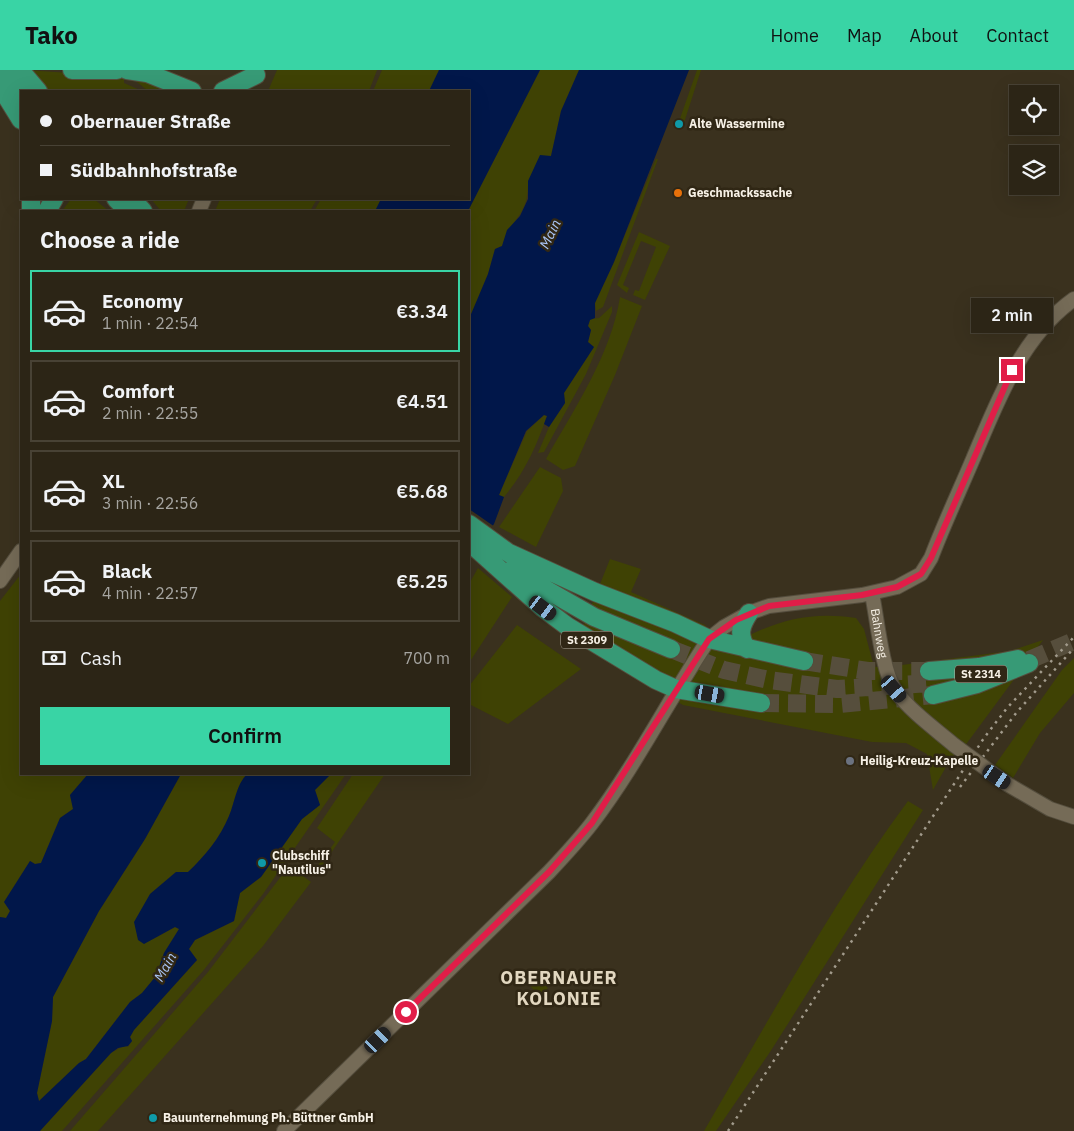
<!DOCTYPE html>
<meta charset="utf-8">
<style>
:root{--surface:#2c2516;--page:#342d1f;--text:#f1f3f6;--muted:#a6a5a1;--line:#484235;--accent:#39d4a5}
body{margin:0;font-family:"IBM Plex Sans",sans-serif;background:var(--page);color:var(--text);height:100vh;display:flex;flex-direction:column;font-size:19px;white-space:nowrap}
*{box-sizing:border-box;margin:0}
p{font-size:16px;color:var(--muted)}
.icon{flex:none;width:28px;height:28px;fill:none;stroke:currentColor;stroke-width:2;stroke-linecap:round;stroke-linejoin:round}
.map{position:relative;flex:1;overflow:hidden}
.sheet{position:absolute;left:20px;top:140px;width:450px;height:565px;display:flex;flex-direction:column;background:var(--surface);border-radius:0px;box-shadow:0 5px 20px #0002,0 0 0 1px var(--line)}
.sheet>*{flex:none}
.guide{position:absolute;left:20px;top:20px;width:450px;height:110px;border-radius:0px;box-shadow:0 5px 20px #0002,0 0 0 1px var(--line);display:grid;align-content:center;height:110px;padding:0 20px;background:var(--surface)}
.fabs{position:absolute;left:1009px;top:15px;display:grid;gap:10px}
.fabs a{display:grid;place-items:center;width:50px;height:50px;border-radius:0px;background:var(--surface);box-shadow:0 5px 20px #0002,0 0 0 1px var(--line);font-size:25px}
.end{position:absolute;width:22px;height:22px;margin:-11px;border:6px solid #e11d48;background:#fff;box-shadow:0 0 0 2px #fff}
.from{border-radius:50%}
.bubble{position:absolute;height:35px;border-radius:0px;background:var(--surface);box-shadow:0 5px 20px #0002,0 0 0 1px var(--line);font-size:16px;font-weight:600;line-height:35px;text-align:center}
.car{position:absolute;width:15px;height:30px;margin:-15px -8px;border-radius:6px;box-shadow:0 0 4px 1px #0007;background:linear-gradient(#222 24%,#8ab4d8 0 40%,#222 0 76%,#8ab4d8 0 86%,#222 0)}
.guide b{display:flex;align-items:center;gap:18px;height:48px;font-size:19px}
.guide b+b{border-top:1px solid var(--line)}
.guide i{width:12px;height:12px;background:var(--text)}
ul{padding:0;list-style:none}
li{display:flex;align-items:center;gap:15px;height:82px;margin:0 10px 8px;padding:0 10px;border:2px solid var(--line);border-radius:0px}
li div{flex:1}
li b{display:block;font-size:19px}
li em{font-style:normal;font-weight:600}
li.on{border-color:var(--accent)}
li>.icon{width:45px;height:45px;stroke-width:1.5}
h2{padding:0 20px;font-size:22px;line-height:60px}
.pay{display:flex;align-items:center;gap:12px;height:55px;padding:0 20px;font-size:19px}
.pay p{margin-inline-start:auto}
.action{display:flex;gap:10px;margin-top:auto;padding:10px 20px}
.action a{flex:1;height:58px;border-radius:0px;background:var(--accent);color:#111;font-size:20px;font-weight:600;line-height:58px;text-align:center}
header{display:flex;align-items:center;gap:30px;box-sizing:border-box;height:70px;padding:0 25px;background:var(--accent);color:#111}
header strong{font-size:24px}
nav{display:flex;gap:28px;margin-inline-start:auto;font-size:18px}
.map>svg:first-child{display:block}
</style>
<header>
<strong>Tako</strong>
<nav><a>Home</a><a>Map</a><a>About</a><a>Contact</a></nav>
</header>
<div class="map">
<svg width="1074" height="1061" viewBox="0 0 1074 1061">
<rect width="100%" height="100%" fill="#3a311e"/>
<path fill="#3f4204" d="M 26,0 L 84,4 L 124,4 L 124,13 L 142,21 L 44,21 Z
M 277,0 L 377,0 L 369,21 L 268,21 Z
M 382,0 L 439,0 L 429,21 L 373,21 Z
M 540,0 L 579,0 L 561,41 L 551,86 L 528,111 C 529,147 511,147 502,176 L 495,179 L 488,204 L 469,249 L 468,141 Z
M 697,0 L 701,0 L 682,59 L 677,57 Z
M 132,8 L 181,21 L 148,21 Z
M 656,89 L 658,89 L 603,237 L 596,241 L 595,233 L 614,192 Z
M 71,129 L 94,129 L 109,141 L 62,141 Z
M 151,129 L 189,129 L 184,141 L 161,141 Z
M 220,129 L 317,129 L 310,141 L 215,141 Z
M 321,129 L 381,129 L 375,141 L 314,141 Z
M 639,162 L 670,176 L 645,230 L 633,225 L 635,220 L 639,221 L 656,177 L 641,171 L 623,215 L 629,218 L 627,223 L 617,215 Z
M 620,227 L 642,236 L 615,305 L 575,396 L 563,400 L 546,389 C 574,339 611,285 620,227 Z
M 612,236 L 612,242 L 586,304 L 544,382 L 538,383 L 549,357 L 565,333 L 564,323 L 594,277 L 588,272 L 591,260 L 588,256 L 590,249 L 599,248 Z
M 544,345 L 547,346 C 536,377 525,402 504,427 L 499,425 L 527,361 Z
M 540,397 L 561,408 L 563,421 L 536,477 L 499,457 Z
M 610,489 L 641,499 L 631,522 L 705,555 L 725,578 C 769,553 805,540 856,548 L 864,559 L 874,597 L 894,596 L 1010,581 L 1043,570 L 967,673 L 951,688 L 933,720 L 927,684 L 906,673 L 872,672 L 683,635 L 608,592 L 578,569 Z
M 478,498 L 512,527 L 469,593 L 469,514 Z
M 21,504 L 21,704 L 88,704 L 70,725 L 73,739 L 60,748 L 41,793 L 35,794 L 30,791 L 4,832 L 10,841 L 6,848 L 0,847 L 0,531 Z
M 517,555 L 581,599 L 508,654 L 469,634 L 469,616 Z
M 1074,588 L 1074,623 L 1040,663 L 1013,708 L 995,695 L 1062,600 Z
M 181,704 L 247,704 C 236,715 235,732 229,746 C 220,768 205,786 188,802 L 176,802 L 150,824 L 153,869 L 175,857 L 179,859 L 164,883 L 156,906 L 142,923 L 130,932 L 86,989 L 79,993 L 39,1031 L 37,1023 L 52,951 L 53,927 L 99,841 L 145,769 Z
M 331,704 L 346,704 L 263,824 L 203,901 L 62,1061 L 40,1061 L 111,983 L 125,975 L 128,977 L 132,971 L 130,967 L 134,960 L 197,890 L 189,879 L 195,870 L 234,851 L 240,823 L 261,807 L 302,749 L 320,735 L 315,720 Z
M 353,704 L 385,704 L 316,805 L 313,802 L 335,772 L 317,758 Z
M 908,731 L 923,740 L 772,979 L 716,1061 L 704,1061 C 769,950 831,835 908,731 Z
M 289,796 L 311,812 L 263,876 L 98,1061 L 70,1061 L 208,902 Z
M 533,904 L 548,918 L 540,926 L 526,912 Z"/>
<path fill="#01174a" d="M 439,0 L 540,0 L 468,141 L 375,141 L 381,129 L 469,129 L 469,21 L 429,21 Z
M 579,0 L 689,0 L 614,192 L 595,233 L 595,248 L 590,250 L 588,256 L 591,260 L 588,272 L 594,277 L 564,323 L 565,333 L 549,357 L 544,354 L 547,346 L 544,345 L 526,361 L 499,425 L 504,427 L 494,454 L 469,486 L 469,249 L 488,204 L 495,179 L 502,176 L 507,160 L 520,146 L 528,129 L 528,111 L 540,85 L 551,86 L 561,41 Z
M 88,704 L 181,704 L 145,769 L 99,841 L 53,927 L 52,951 L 37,1023 L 39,1031 L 79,993 L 86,989 L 130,932 L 142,923 L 156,906 L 164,883 L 179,859 L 175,857 L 144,874 L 138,870 L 134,852 L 150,824 L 176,802 L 188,802 C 205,786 220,768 229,746 C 235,732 236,715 247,704 L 331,704 L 315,720 L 320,735 L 302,749 L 261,807 L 240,823 L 234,851 L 195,870 L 189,879 L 197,890 L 134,960 L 130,967 L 132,971 L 128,976 L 118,978 L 111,983 L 40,1061 L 0,1061 L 0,847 L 6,848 L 10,841 L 4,832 L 30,791 L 35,794 L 41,793 L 60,748 L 73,739 L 70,725 Z"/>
<path fill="#3a311e" d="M 469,439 L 495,457 L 470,489 L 469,488 Z"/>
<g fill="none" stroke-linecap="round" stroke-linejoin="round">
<path stroke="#564e3c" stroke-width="18" stroke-dasharray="18 9" stroke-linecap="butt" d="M 671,579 L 724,600 L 769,610 L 837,619 L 931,613
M 1029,590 L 1074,571
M 804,591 L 868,601 L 929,601
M 761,633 L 841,634 L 933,625"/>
<g stroke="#544d3d" stroke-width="16">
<g id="secondary">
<path d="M 199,141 L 204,129"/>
<path d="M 0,511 L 21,481"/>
<path id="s1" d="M 872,524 C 877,548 882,601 895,620 C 911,642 934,658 954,675"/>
<path d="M 1007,714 L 1050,739 L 1074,747"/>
<path d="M 284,1061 L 549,802 C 564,786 579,770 592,753 C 636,695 669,629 709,569 L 724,557 L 749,543 L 769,536 L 862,525 L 897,517 L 921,504 L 931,488 C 944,454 959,422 973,389 C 998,330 1021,267 1074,229"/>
</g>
</g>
<g stroke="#544d3d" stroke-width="20">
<path id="highway" d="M 1,0 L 20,23
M 20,0 L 38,21
M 72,0 L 117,0
M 127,0 L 147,3 L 192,21
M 0,16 L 21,50
M 223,21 L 256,5
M 116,129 L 128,141
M 132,129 L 143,141
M 31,141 L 31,129
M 47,141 L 54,129
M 469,454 L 517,489
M 469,472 L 543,538 L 567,556 L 656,610 L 676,619 L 761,633
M 507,482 L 595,522 L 675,553 L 709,569 L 804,591
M 512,500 L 594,547 L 671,579
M 747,579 C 738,565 740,557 749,543
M 929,601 L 979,597 L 1018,589
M 933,625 L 977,614 L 1029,593"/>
</g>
<use href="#secondary" stroke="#756b57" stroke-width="14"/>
<use href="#highway" stroke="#379a76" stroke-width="18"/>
<path stroke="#a29b8c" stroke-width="2.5" stroke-dasharray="2.5 5" stroke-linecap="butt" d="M 960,717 L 1017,642 L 1074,578
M 728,1061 L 984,668 L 1007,638 L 1074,567"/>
<g stroke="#544d3d" stroke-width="16" stroke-linecap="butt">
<path id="secondary-bridge" d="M 954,675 L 1007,714"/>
</g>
<use href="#secondary-bridge" stroke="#756b57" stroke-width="14"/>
</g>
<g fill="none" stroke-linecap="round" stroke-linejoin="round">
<path stroke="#e11d48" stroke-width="6" d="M 406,942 L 549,802 L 592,753 L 709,569 L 736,550 L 769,536 L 862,525 L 897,517 L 921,504 L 931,488 L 1012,300"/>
</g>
<g fill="#0f9aa8" stroke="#302715" stroke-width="2">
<circle cx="679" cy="54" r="5"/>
<circle cx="262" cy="793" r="5"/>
<circle cx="153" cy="1048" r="5"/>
</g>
<circle fill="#e8710a" stroke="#302715" stroke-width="2" cx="678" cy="123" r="5"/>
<circle fill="#6b7280" stroke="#302715" stroke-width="2" cx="850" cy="691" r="5"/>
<g text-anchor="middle" stroke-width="5" stroke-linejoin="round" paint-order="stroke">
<g fill="#302715" stroke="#bbb4a7" stroke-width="1">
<rect x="561" y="561.5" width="52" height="17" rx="4"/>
<rect x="955" y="595.5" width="52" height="17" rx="4"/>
</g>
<g font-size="11" font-weight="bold" fill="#f7f1e6">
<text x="587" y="574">St 2309</text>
<text x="981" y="608">St 2314</text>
</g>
<g font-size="12" font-weight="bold" fill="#f7f1e6" stroke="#302715" text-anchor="start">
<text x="689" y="58">Alte Wassermine</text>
<text x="688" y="127">Geschmackssache</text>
<text x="860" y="695">Heilig-Kreuz-Kapelle</text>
<text x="272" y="790">Clubschiff<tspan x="272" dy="14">"Nautilus"</tspan></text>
<text x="163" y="1052">Bauunternehmung Ph. Büttner GmbH</text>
</g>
<g font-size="12" fill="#f7f1e6" stroke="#302715">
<text dy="4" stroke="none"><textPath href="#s1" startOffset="40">Bahnweg</textPath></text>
</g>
<g font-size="14" font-style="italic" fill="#abc7f9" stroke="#302715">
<text transform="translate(550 164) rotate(-64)" y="5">Main</text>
<text transform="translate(165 897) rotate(-61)" y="5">Main</text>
</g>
<g font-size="18" font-weight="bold" letter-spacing="1" fill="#e2d7c0" stroke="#302715">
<text x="559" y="914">OBERNAUER<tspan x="559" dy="21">KOLONIE</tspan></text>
</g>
</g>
</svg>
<div class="fabs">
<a><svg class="icon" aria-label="locate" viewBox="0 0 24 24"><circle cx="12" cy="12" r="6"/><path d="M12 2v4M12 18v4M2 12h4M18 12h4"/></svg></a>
<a><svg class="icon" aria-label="layers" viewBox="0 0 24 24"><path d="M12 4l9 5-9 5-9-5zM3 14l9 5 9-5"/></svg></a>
</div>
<i class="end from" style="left:406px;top:942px"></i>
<i class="end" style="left:1012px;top:300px"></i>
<div class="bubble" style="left:971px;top:228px;width:82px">2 min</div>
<i class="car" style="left:543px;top:538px;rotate:127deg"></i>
<i class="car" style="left:894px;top:619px;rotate:139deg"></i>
<i class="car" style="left:710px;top:624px;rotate:100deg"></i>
<i class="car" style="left:997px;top:707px;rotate:124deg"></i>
<i class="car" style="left:378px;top:970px;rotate:46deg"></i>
<div class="guide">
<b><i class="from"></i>Obernauer Straße</b>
<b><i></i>Südbahnhofstraße</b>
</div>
<section class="sheet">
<h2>Choose a ride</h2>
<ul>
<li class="on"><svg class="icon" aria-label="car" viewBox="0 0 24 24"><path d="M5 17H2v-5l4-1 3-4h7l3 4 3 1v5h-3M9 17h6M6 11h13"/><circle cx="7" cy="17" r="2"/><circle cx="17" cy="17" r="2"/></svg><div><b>Economy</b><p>1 min · 22:54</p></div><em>€3.34</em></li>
<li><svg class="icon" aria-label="car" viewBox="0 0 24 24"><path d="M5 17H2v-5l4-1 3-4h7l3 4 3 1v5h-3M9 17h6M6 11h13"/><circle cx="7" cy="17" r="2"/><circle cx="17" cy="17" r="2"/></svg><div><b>Comfort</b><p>2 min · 22:55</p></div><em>€4.51</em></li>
<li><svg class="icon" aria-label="car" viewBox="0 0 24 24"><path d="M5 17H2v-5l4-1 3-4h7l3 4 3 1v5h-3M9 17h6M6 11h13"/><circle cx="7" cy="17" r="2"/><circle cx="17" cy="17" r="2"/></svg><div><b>XL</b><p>3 min · 22:56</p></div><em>€5.68</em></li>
<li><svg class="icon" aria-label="car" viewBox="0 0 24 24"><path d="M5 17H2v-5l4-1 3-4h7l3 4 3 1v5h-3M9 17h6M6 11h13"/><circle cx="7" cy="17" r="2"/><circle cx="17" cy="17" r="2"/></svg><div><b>Black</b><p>4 min · 22:57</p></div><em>€5.25</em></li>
</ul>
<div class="pay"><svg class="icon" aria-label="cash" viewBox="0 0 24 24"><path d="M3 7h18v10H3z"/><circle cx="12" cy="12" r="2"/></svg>Cash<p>700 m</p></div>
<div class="action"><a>Confirm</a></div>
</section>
</div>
